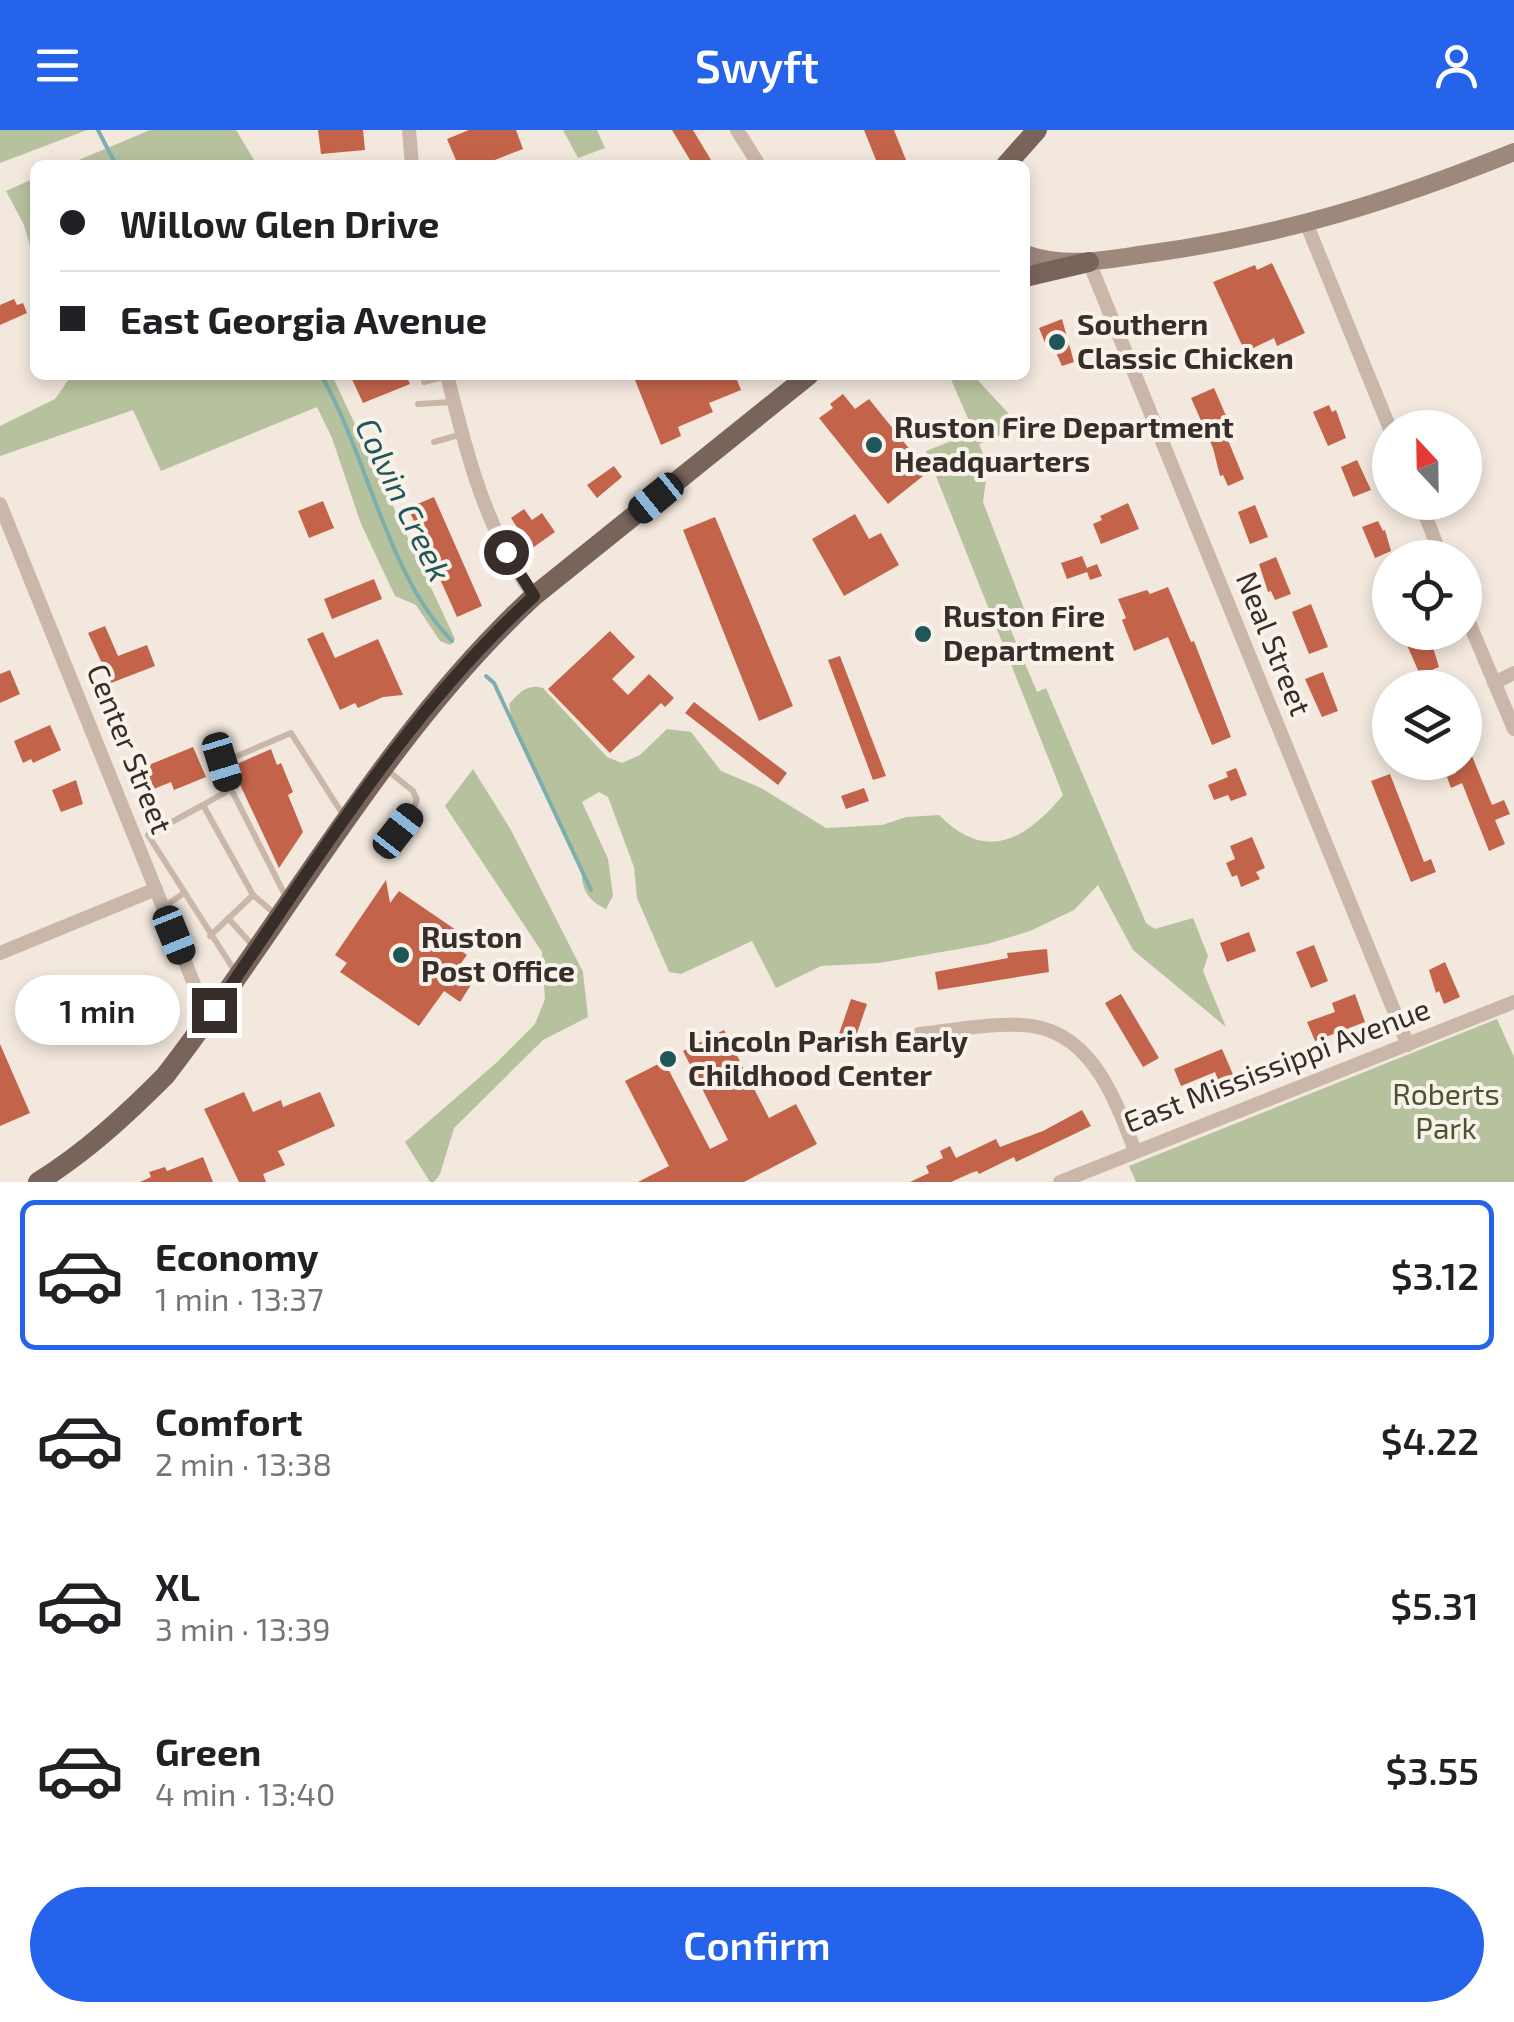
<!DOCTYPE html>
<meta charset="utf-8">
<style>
:root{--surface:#fff;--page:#f2f2f2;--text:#202124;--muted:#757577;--line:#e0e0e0;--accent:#2563eb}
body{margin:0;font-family:"Exo 2",sans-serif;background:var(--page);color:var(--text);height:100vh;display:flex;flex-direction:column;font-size:38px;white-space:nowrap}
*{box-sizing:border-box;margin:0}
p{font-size:32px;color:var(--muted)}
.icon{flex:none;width:55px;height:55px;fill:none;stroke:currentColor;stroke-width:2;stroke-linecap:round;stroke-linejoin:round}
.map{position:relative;height:1052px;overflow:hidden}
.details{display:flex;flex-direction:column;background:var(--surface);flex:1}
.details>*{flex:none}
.banner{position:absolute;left:30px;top:30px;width:1000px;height:220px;border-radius:15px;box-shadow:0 5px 15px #0003;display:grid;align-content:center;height:220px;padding:0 30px;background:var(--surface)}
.needle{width:65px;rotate:338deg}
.tools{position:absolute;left:1372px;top:280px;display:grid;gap:20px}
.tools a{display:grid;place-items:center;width:110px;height:110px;border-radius:50%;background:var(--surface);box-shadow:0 5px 15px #0003;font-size:50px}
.end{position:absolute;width:45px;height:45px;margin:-22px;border:12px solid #372d29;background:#fff;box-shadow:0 0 0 5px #fff}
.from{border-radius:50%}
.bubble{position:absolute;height:70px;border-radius:35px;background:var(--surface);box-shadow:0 5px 15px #0003;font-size:32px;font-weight:600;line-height:70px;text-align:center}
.car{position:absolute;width:30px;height:60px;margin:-30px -15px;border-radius:12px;box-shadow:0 0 8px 2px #0007;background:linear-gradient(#222 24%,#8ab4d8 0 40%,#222 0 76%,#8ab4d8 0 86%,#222 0)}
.banner b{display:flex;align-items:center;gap:35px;height:95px;font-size:38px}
.banner b+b{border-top:2px solid var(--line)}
.banner i{width:25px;height:25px;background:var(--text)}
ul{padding:18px 0 0;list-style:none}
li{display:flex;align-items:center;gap:30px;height:150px;margin:0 20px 15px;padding:0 10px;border:5px solid transparent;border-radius:15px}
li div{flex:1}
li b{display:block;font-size:38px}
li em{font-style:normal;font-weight:600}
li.active{border-color:var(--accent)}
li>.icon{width:90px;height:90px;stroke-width:1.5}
.button{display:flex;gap:20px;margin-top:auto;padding:20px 30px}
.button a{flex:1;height:115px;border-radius:60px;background:var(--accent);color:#fff;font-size:40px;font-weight:600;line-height:115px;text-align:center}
header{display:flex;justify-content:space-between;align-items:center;height:130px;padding:0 30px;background:var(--accent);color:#fff;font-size:45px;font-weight:600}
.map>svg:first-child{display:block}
</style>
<header><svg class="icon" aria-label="menu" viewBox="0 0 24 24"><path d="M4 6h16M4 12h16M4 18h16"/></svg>Swyft<svg class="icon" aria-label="person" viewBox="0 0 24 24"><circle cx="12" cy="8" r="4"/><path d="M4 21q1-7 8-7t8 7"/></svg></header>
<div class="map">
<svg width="1514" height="1052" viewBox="0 0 1514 1052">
<rect width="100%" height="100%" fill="#f2e8de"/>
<path fill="#b6c19e" d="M 0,0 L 87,0 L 0,33 Z
M 150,0 L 236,0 L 257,35 L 67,35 Z
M 563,0 L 597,0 L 605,18 L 578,28 Z
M 35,48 L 35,133 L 24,95 L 6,61 Z
M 72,245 L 332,245 L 455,509 L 450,515 L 440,511 L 416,475 L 395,466 L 361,394 L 332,308 L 317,277 L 161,341 L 133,280 L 0,326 L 0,296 L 55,269 Z
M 949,245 L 973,245 L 1009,284 L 1015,299 L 979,314 L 988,336 L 983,372 L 1028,489 L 1010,498 L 1037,562 L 1046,558 L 1146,793 L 1155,799 L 1193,788 L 1208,826 L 1203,841 L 1226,897 L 1133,820 L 1098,755 L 1074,780 L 1030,801 L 987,814 L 879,833 L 821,836 L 776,858 L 752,811 L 681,844 L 669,842 L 637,768 L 634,737 L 608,667 L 599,662 L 582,672 L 608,729 L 613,766 L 606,779 C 588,771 580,758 582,738 L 514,601 L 509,574 C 519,563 527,553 543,558 L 607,627 L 622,633 L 640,625 L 667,599 L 691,602 L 721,641 L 761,658 L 826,698 L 882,695 L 907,687 L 939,685 C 986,733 1026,710 1063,665 L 926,321 L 974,302 Z
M 473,639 L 511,700 L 583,842 L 588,887 L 543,910 L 454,998 L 440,1044 L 434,1052 L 430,1052 L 405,1012 L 496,933 L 535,894 L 545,869 L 542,822 L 445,676 Z
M 1497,889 L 1514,927 L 1514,1052 L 1136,1052 L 1129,1036 Z"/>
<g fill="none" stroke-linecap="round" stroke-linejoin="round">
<path stroke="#7daeae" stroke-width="4" d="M 98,0 L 116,35
M 321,245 C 368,326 386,443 452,511
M 486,546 L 494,553 L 591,760"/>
</g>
<path fill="#c3644a" d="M 318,0 L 363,0 L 365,20 L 321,24 Z
M 469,0 L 516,0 L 523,19 L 482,35 L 458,35 L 447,9 Z
M 672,0 L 693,0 L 714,35 L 693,35 Z
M 864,0 L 894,0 L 908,35 L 878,35 Z
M 1272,133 L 1305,203 L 1277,216 L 1274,208 L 1245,222 L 1213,152 L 1255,135 L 1257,140 Z
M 14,169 L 17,175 L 23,173 L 27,183 L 0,195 L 0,175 Z
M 1062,189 L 1074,232 L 1062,236 L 1054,218 L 1048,220 L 1039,198 Z
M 350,245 L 406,245 L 410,254 L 363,273 Z
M 633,245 L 735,245 L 741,260 L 709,273 L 713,282 L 678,297 L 681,306 L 661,315 Z
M 1214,258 L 1230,295 L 1223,298 L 1244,349 L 1228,356 L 1223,345 L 1220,346 L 1213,318 L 1191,268 Z
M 843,264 L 855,279 L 869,269 L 928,342 L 888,374 L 819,288 L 833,278 L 830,274 Z
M 1329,275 L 1332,282 L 1336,280 L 1346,308 L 1328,316 L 1313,282 Z
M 1357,330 L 1371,360 L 1353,367 L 1341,337 Z
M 614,336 L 622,347 L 597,368 L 587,355 Z
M 434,367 L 482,476 L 457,487 L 408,378 Z
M 323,371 L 334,398 L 309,408 L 298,381 Z
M 1128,373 L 1139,399 L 1101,414 L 1093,394 L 1102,390 L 1100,386 Z
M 1255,375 L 1268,407 L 1250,414 L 1238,382 Z
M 524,379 L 532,390 L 542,383 L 555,402 L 531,419 L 511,388 Z
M 855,384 L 869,409 L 881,403 L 899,435 L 844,466 L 812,409 Z
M 715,387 L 793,576 L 759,591 L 683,400 Z
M 1378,391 L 1383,401 L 1385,400 L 1391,421 L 1375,428 L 1362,397 Z
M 1082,426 L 1087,438 L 1097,434 L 1102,446 L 1090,450 L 1087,442 L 1067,449 L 1061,433 Z
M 1276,427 L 1291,464 L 1275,470 L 1271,461 L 1268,462 L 1259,434 Z
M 374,449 L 382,469 L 332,489 L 324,469 Z
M 1168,457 L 1191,512 L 1194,511 L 1231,607 L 1212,615 L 1168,507 L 1134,521 L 1122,490 L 1126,488 L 1118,469 L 1147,460 L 1150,464 Z
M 1311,474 L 1328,517 L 1309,524 L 1292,482 Z
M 105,496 L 118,526 L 147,515 L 155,536 L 111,553 L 88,503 Z
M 610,501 L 635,527 L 612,549 L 628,565 L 649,544 L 674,568 L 665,577 L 661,573 L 610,623 L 548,559 Z
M 323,502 L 335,528 L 378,509 L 403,565 L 383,567 L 358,578 L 355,573 L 340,580 L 307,509 Z
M 1425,507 L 1428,512 L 1431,511 L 1439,537 L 1420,545 L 1407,515 Z
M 840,526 L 886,646 L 873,650 L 828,530 Z
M 10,540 L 20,564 L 0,573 L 0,544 Z
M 1323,542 L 1338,581 L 1322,587 L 1305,549 Z
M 694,572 L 787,643 L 778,655 L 685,583 Z
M 50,595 L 61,620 L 33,633 L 31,629 L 23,633 L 14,611 Z
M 1465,609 L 1492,675 L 1504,670 L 1510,684 L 1495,690 L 1505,714 L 1489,721 L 1462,653 L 1451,658 L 1447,647 L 1456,643 L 1451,632 L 1465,632 Z
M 193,617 L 206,647 L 174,660 L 171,652 L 144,663 L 134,641 Z
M 271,619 L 277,635 L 281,633 L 293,662 L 288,665 L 303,702 L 279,738 L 236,646 L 241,645 L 237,634 Z
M 1236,638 L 1247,665 L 1231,671 L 1228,665 L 1214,670 L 1208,655 L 1228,647 L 1226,642 Z
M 1390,644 L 1424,732 L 1431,729 L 1436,742 L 1411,752 L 1371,651 Z
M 76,650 L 83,674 L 61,682 L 52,660 Z
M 864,658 L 869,671 L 846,679 L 841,666 Z
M 1252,707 L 1265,738 L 1256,742 L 1260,749 L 1241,757 L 1237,745 L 1232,747 L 1226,733 L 1235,729 L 1230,716 Z
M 386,750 L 390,773 L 399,761 L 456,800 L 448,812 L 467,825 L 461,833 L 478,844 L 460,872 L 444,861 L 419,896 L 340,842 L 347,833 L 335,825 Z
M 1249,802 L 1256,821 L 1227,832 L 1220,813 Z
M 1314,815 L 1328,851 L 1311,858 L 1296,822 Z
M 1047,819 L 1049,842 L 938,860 L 935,842 L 1008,828 L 1007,823 Z
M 1445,832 L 1460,867 L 1444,874 L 1439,861 L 1436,863 L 1429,840 Z
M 1121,864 L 1159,928 L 1143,937 L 1105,873 Z
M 1355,864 L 1365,892 L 1315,911 L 1307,892 L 1335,882 L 1332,873 Z
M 851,869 L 867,874 L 855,909 L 839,904 Z
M 724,900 L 769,988 L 796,974 L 817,1014 L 744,1052 L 638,1052 L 669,1036 L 625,951 L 664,931 L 710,1019 L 728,1010 L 683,921 Z
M 0,914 L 30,983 L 0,996 Z
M 1222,919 L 1238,956 L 1223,962 L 1215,942 L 1181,956 L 1174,939 Z
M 244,962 L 253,982 L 281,970 L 283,977 L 320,962 L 335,996 L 278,1021 L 285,1035 L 263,1044 L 266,1052 L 239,1052 L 204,979 Z
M 1082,980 L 1091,996 L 1016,1032 L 1014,1027 L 979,1044 L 977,1041 L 971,1043 L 951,1052 L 910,1052 L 929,1043 L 926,1036 L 943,1028 L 940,1021 L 950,1016 L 956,1028 L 996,1009 L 1000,1017 L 1043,1001 Z
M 203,1027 L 213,1052 L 140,1052 L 151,1047 L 149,1042 L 165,1037 L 167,1041 Z"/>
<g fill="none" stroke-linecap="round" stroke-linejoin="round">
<path stroke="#cab7aa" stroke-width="6" d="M 424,252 L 446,246
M 418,274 L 452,272
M 434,312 L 462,304
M 231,659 L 223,632 L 291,603 L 345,688
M 203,675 L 231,659 L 286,767
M 384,719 L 411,683 L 417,670 L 413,661 L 386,639
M 164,777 L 184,763
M 228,788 L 254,817
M 210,806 L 253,765
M 236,843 L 148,705 L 203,675 L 253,765 L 274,783"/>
<path stroke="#cab7aa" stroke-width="14" d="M 409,0 L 412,35
M 737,0 L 759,35
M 1307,95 L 1390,299
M 1089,132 L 1408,915
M 447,245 C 466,322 486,402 534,466
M 1420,372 L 1442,428
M 0,374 L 196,859 L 214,879
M 1465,483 L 1514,599
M 1494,553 L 1514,543
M 0,823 L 156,759
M 919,904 C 952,901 988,893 1021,895 C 1090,897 1115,968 1135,1021
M 1060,1052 L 1514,872"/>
<path stroke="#9e877b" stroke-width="18" d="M 1025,124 C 1069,139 1108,129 1153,123 C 1284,105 1392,71 1514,22"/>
<path stroke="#79645b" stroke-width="20" d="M 1006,35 L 1037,0
M 1025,147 L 1089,132
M 38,1052 C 86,1022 125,986 165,946 C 289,786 385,604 534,466 L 809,245"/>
</g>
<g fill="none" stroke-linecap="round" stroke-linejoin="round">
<path stroke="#372d29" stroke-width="12" d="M 214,880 C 313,737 405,583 534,466 L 506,422"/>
</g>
<g fill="#1f5658" stroke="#f9f2ea" stroke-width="4">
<circle cx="1057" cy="212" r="10"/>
<circle cx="874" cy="315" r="10"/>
<circle cx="923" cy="504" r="10"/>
<circle cx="401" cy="825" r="10"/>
<circle cx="668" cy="929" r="10"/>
</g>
<g text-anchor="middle" stroke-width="8" stroke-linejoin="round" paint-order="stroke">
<g font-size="30" font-weight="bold" fill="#372d29" stroke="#f9f2ea" text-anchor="start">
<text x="1077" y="205">Southern<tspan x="1077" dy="34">Classic Chicken</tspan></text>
<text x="894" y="308">Ruston Fire Department<tspan x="894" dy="34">Headquarters</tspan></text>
<text x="943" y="497">Ruston Fire<tspan x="943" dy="34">Department</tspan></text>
<text x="421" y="818">Ruston<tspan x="421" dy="34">Post Office</tspan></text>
<text x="688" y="922">Lincoln Parish Early<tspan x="688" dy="34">Childhood Center</tspan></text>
</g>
<g font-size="30" fill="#372d29" stroke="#f9f2ea">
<text transform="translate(1273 514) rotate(68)" y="10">Neal Street</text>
<text transform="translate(129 619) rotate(68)" y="10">Center Street</text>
<text transform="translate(1277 936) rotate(-21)" y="10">East Mississippi Avenue</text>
</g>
<g font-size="30" fill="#48552d" stroke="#f9f2ea">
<text x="1446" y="975">Roberts<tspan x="1446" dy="34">Park</tspan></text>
</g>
<g font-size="32" font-style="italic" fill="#1f5658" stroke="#f9f2ea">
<text transform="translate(403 370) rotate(64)" y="11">Colvin Creek</text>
</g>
</g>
</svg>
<div class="tools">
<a><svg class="needle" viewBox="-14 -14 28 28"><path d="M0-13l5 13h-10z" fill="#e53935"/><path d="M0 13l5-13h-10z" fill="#757577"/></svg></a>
<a><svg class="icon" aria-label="locate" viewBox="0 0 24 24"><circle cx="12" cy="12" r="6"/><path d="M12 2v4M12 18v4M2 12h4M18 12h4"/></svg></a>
<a><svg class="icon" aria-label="layers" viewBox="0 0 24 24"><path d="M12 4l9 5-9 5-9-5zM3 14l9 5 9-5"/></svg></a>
</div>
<i class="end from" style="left:506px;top:422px"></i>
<i class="end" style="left:214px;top:880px"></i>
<div class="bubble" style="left:15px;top:845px;width:165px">1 min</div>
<i class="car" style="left:656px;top:368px;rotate:231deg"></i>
<i class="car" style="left:222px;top:632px;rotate:163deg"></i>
<i class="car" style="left:398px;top:701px;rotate:38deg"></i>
<i class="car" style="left:174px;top:805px;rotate:158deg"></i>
<div class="banner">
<b><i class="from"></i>Willow Glen Drive</b>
<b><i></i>East Georgia Avenue</b>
</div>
</div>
<section class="details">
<ul>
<li class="active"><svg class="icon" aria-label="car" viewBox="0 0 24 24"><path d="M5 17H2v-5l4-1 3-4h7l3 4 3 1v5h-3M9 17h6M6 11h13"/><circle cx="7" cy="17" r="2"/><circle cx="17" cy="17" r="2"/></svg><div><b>Economy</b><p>1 min · 13:37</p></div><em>$3.12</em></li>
<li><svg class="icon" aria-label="car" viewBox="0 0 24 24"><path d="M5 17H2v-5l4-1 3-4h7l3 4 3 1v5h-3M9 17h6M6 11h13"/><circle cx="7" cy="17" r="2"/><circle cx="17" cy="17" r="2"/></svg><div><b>Comfort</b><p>2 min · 13:38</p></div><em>$4.22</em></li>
<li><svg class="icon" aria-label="car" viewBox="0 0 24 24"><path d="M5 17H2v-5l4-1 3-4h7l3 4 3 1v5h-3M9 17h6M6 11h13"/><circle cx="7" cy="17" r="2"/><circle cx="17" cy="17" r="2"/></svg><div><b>XL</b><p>3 min · 13:39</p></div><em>$5.31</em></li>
<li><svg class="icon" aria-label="car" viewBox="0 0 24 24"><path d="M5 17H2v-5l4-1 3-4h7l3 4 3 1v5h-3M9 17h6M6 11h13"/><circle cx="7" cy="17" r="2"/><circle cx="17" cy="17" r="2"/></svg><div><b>Green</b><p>4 min · 13:40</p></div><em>$3.55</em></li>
</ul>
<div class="button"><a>Confirm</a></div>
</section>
